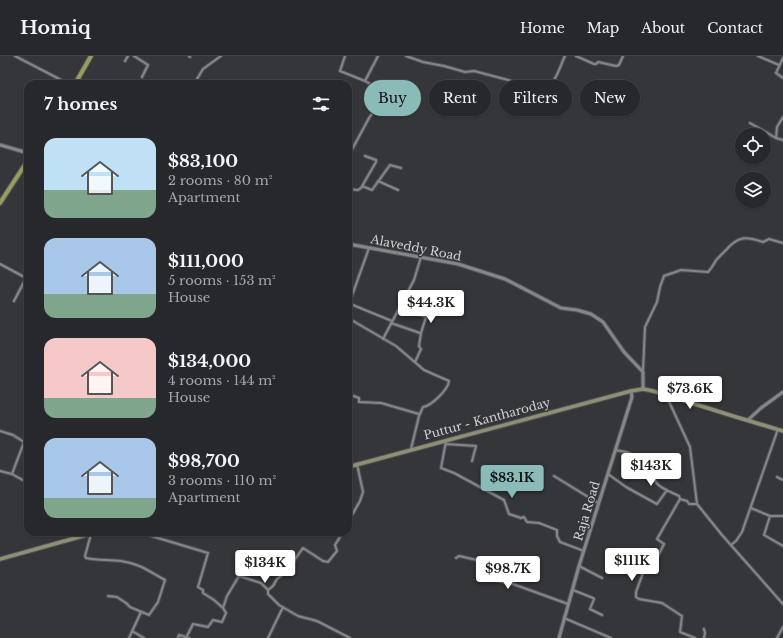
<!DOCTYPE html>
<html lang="en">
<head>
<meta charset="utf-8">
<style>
	body { margin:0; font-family:"Libre Baskerville",serif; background:#2f3033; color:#f1f3f6; height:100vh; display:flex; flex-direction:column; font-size:15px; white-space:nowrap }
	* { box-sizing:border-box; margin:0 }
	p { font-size:13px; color:#a4a6a9 }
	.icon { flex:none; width:22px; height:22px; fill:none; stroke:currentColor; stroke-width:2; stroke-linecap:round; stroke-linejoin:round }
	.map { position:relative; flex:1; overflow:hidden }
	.sheet { position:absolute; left:24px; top:24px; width:328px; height:456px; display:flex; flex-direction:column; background:#27282b; border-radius:12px; box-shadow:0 1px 3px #0004,0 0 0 1px #434447 }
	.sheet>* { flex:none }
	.top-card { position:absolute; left:364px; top:24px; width:359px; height:36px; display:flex; gap:8px }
	.fabs { position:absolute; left:735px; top:72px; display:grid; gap:8px }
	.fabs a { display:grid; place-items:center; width:36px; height:36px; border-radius:50%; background:#27282b; box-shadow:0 1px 3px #0004,0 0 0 1px #434447; font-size:20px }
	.price { position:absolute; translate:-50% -34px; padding:0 9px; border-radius:4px; background:#fff; color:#222; font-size:13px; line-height:26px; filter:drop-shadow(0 1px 2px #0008) }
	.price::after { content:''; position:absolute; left:50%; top:24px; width:12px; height:9px; margin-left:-6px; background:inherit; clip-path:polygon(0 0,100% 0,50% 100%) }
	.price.selected { background:#8bbbb9; color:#111 }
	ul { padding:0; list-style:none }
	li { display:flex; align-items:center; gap:12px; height:100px; padding:0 20px }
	li span { display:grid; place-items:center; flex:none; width:112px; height:80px; border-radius:12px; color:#555 }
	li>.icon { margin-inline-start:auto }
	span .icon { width:48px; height:48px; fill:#fffc; stroke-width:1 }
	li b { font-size:17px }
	h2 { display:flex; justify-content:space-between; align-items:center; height:48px; padding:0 20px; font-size:17px }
	.pill { padding:0 14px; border-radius:18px; background:#27282b; box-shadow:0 1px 3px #0004,0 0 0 1px #434447; font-size:14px; line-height:36px }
	.pill.selected { background:#8bbbb9; color:#111 }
	header { display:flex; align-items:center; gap:24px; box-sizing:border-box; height:56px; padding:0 20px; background:#27282b; border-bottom:1px solid #434447 }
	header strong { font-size:19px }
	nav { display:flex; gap:22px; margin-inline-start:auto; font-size:14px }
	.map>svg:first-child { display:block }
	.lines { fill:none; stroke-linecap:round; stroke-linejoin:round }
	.minor-casing { stroke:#525356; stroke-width:4 }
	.tertiary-casing { stroke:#525356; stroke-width:5 }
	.secondary-casing { stroke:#525356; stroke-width:5.5 }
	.primary-casing { stroke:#525356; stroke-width:6 }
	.minor { stroke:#848689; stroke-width:2 }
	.tertiary { stroke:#848689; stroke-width:3 }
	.secondary { stroke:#8e9073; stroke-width:3.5 }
	.primary { stroke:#989b5e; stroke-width:4 }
	.labels { text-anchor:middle; stroke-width:3; stroke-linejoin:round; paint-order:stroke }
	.street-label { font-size:12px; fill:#d0d1d3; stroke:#343639 }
</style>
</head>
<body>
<header>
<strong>Homiq</strong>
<nav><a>Home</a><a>Map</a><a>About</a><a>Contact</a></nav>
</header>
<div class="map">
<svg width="783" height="582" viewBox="0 0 783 582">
	<rect width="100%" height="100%" fill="#343639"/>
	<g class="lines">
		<g class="minor-casing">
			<path id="minor" d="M15 0 69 28
				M134 0 148 9 142 21
				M189 0 190 1
				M345 0 340 15 365 25
				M406 0 423 6 444 10 465 16 474 15 527 29H542L549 31C557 23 560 10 565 0
				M576 0 594 8H596L598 6 616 10 619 9 623 0
				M758 0 779 9
				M783 2 776 17 783 22
				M125 5 128 0
				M194 28 203 13 221 0
				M750 67 776 82 783 84
				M776 82 777 71 783 61
				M348 101 369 62 386 37 365 25 378 0
				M378 125 398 134
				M362 130 372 134 390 109 401 112
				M348 133 358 134 361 132 376 106V104L365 100
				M0 208 28 223
				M14 245 26 222
				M348 247 392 265
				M349 248 369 192
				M400 251 426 261 421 277 419 290 421 293 415 306
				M348 262 396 290 424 314 449 325C448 334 431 350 423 351L419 360 411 393
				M391 267 420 277
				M383 283 414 224 421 201
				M643 315 645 271 657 246 660 231 664 220 681 214 708 216C712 212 714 207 717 203 720 200 723 197 726 194 738 180 746 180 763 186L769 183 783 187
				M348 338 359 342V346L381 347 419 358
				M666 339 690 391 697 448 722 479 783 548
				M0 375 13 379 24 386 12 418
				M446 385 441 412 454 417 504 444 509 458 521 462 524 461 527 466 539 467 557 474V480L560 486 584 495
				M446 388 476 390 472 405
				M615 394 626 396 656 408 657 410C647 429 665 433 679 440L680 443 687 445 689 448H697
				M0 415 12 418 28 427 26 433 28 437
				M608 418 626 431 655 447 657 448 667 434
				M554 420 598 447
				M777 421 783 424
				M680 443 657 483 664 488 653 510 650 512 646 511 644 514 636 536V541L639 543 662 547 682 560 680 576 695 582
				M751 452 770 460H783
				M770 460 764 479 783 490
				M348 466 360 445 363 436 357 408
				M138 476 208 497 198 531 203 534V537L214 544 223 552
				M343 476 335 489 337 495 328 506 323 505 303 492 286 516 277 523 273 530 268 534V538L279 549 298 560 317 565 350 582
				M91 478 85 500 86 502C98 505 110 503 121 505 141 508 148 515 165 524L158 546 149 559 130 551 126 547 117 541 108 540
				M731 489 736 485 742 476 778 373
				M456 502 459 500 490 507 492 510V521L494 524 513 528 568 548
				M579 510 602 522
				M573 534 593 542 594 543 590 553 602 559
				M564 562 611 582
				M704 573 705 577 704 582
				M132 575 144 582
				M187 580 193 568 208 571 213 564 222 566 226 557 223 552 227 540 239 520 261 527 268 534
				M129 582 141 556
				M178 582 179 579 189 582
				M268 582 283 551
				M777 582 783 571"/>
		</g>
		<g class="tertiary-casing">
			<path id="tertiary" d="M0 89 28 97
				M348 188 458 208 505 223 561 252 577 254 591 258 603 266 624 296 643 316V333
				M748 364 761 352 783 336
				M559 582 579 510 632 341 631 335"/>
		</g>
		<g class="secondary-casing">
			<path id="secondary" d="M348 411 631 335 643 333 653 335 733 360 783 375
				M0 503 97 476"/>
		</g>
		<g class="primary-casing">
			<path id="primary" d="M75 28 91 0
				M0 147 28 104"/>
		</g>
		<use href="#minor" class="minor"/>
		<use href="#tertiary" class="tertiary"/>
		<use href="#secondary" class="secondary"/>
		<use href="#primary" class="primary"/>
	</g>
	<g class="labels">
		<g class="street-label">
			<text transform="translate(416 192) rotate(11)" y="4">Alaveddy Road</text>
			<text transform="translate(487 363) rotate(-15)" y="4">Puttur - Kantharoday</text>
			<text transform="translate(587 455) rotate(-73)" y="4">Raja Road</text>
		</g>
	</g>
</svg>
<div class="fabs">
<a><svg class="icon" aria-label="locate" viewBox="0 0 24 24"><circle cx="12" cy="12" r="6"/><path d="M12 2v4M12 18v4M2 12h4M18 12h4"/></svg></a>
<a><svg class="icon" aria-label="layers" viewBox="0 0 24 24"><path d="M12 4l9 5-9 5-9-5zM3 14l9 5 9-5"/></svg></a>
</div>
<b class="price" style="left:431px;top:268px">$44.3K</b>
<b class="price" style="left:690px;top:354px">$73.6K</b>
<b class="price" style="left:651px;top:431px">$143K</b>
<b class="price selected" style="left:512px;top:443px">$83.1K</b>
<b class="price" style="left:632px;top:526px">$111K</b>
<b class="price" style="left:265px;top:528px">$134K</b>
<b class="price" style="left:508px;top:534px">$98.7K</b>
<div class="top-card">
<a class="pill selected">Buy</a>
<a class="pill">Rent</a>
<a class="pill">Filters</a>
<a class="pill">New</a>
</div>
<section class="sheet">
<h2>7 homes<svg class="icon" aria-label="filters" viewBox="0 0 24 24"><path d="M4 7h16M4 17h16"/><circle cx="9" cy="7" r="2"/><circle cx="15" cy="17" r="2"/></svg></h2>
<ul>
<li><span style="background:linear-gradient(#bfe0f5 65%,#7fa58c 0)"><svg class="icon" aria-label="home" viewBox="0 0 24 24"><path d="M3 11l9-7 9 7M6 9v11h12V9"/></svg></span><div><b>$83,100</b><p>2 rooms · 80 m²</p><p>Apartment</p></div></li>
<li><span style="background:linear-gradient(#a9c7e8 70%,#7fa58c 0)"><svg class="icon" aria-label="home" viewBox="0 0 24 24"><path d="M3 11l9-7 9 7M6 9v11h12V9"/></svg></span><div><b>$111,000</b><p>5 rooms · 153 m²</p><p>House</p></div></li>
<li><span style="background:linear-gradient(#f6c9c9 75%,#7fa58c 0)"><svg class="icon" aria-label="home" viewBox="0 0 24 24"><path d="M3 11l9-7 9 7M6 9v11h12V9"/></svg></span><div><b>$134,000</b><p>4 rooms · 144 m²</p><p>House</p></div></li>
<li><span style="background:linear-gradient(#a9c7e8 75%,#7fa58c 0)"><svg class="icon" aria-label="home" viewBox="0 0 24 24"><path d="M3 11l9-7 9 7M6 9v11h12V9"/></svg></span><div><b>$98,700</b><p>3 rooms · 110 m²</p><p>Apartment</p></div></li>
</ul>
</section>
</div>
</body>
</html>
